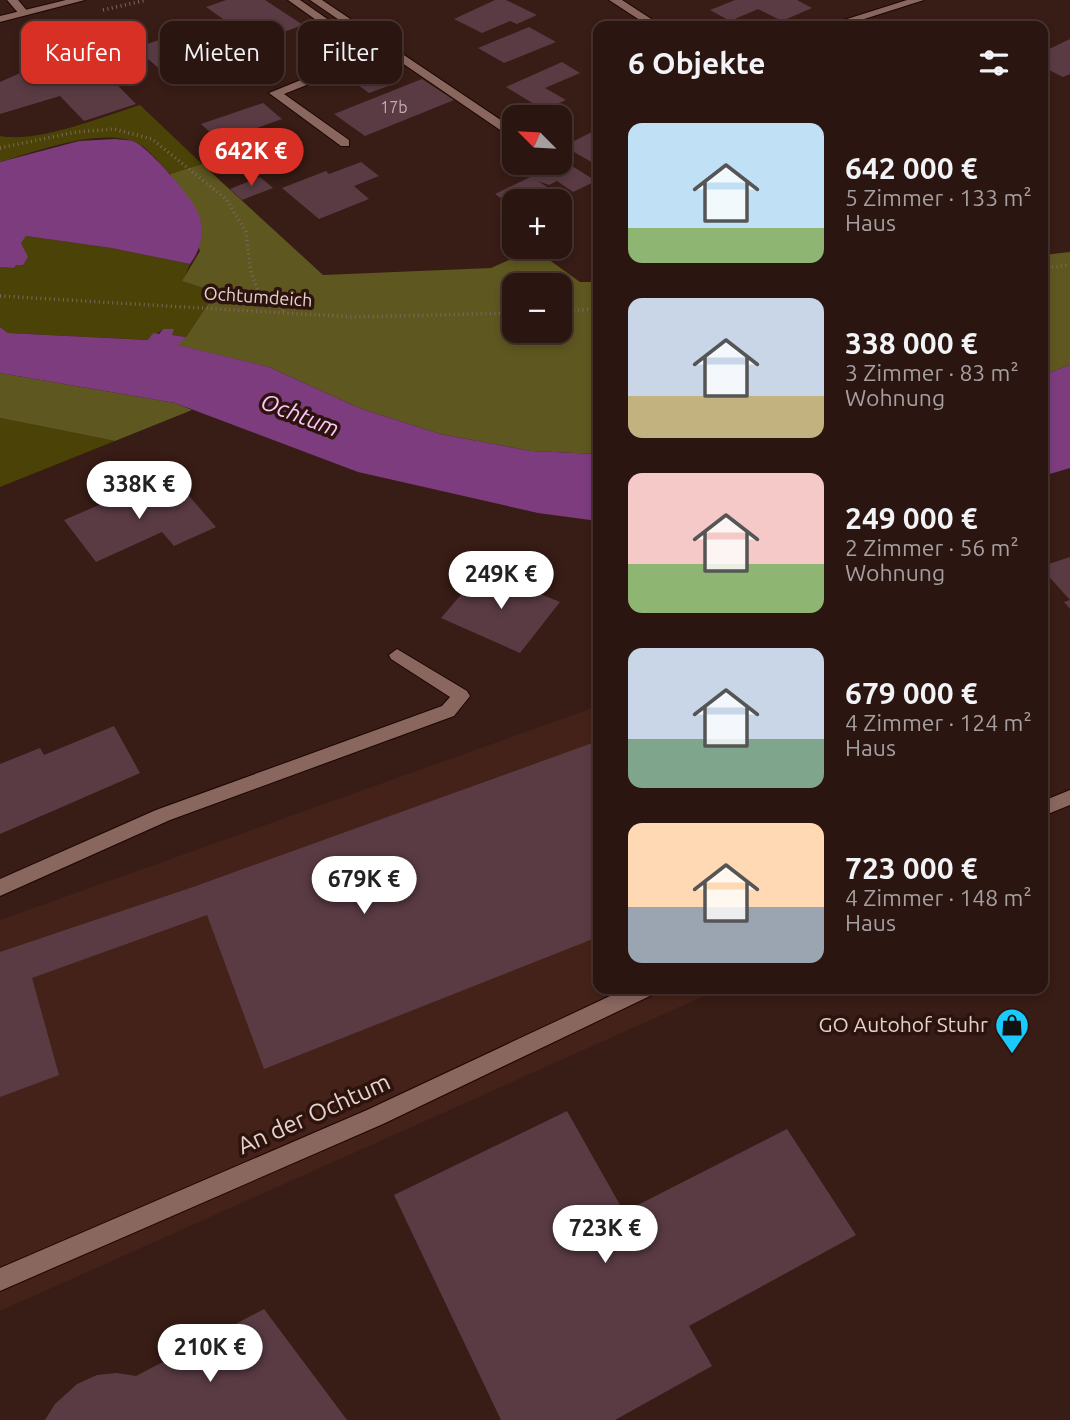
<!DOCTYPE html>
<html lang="de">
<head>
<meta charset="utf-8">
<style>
	body { margin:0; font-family:Ubuntu,sans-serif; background:#36221e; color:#f1f3f6; height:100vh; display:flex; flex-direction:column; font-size:26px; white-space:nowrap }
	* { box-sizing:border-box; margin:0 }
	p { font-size:23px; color:#a59f9f }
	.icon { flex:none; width:38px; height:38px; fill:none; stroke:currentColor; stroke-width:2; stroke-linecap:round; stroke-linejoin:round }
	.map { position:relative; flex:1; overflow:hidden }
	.sheet { position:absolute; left:593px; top:21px; width:455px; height:973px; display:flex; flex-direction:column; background:#2a1510; border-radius:14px; box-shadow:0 4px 10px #0003,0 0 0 2px #463430 }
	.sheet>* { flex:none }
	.guide { position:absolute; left:21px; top:21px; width:467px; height:63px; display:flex; gap:14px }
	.needle { width:46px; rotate:294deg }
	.buttons { position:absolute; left:502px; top:105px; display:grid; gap:14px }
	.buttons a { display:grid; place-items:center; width:70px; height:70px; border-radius:14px; background:#2a1510; box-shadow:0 4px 10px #0003,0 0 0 2px #463430; font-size:35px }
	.price { position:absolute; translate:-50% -60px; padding:0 16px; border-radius:24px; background:#fff; color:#222; font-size:23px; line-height:46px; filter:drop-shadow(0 2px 4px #0008) }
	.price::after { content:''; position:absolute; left:50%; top:42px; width:21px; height:16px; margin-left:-10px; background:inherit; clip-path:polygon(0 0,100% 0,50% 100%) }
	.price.selected { background:#d93025; color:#fff }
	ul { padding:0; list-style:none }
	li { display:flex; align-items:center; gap:21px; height:175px; padding:0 35px }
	li span { display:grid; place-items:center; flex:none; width:196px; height:140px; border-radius:14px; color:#555 }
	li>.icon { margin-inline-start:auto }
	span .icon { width:84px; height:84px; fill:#fffc; stroke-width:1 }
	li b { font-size:30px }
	h2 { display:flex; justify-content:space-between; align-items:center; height:84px; padding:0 35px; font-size:30px }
	.pill { padding:0 24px; border-radius:14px; background:#2a1510; box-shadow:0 4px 10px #0003,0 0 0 2px #463430; font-size:24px; line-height:63px }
	.pill.selected { background:#d93025; color:#fff }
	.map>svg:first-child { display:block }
	.built { fill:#442219 }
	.green { fill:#4a4206 }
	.forest { fill:#5f5720; fill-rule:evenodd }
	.water { fill:#7c3c7e }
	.building { fill:#5a3b44 }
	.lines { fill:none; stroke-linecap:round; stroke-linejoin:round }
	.service-casing { stroke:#1e0602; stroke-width:2 }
	.minor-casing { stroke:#1e0602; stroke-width:2 }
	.tertiary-casing { stroke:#1e0602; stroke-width:2 }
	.path { stroke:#7e6660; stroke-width:3.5; stroke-dasharray:1 3.5; stroke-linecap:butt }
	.service { fill:#89675f; fill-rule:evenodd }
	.minor { fill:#89675f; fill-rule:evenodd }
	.tertiary { fill:#89675f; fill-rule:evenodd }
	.labels { text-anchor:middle; stroke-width:7; stroke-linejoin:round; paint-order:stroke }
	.far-number-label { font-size:16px; fill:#c2acab }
	.far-street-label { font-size:18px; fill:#e5d2cd; stroke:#2d130d }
	.poi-label { font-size:21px; fill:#e5d2cd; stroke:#2d130d; text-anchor:end }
	.water-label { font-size:23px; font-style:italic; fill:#fdc7fd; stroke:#2d130d }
	.near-street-label { font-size:24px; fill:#e5d2cd; stroke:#2d130d }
</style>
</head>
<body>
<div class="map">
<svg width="1070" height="1420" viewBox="0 0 1070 1420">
	<rect width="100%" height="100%" fill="#381c16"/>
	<path class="built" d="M598 706V989H720L0 1311V920Z"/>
	<path class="green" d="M140 105 202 164 170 174C160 164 147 146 133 141 95 129 37 151 0 162V136C40 143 101 117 140 105Z
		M26 236 111 248 190 264 183 281 216 292 186 337 171 335 173 329H163L149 340 8 333 0 327V262L1 267 14 268 20 243Z
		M0 418 115 441 0 487Z"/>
	<path class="forest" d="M202 164 323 275 491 268 534 249 580 282H598V454L531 451 440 434 359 408 269 367 177 345 186 337 216 292 182 281 200 251 170 174ZM514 285H560V331H514Z
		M1070 252V365L1043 375V255Z
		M0 373 175 403 192 410 115 441 0 418Z"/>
	<path class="water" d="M115 139C122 140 131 139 137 143 151 151 198 203 200 218 204 236 200 251 190 264L111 248 26 236 21 243 28 257 23 265H16L14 268 0 267V162L79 141Z
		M0 327 8 333 148 340 153 333 159 334 163 329H174L172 335 186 337 178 345 269 367 359 408 440 434 531 451 598 454V521L538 513 358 472 175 403 0 373Z
		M1070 365V468L1043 476V375Z"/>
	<path class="building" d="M226 0H265L303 25 256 42 206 7Z
		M495 0H506L537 15 517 24 510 21 482 33 454 19Z
		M735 0H797L812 8 782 21 758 9 730 21 710 10Z
		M529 27 556 42 504 63 478 48Z
		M186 31 227 65 175 82 135 48Z
		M69 36 136 104 84 121 60 96 0 114V82L34 67 19 51Z
		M1070 39V74L1063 77 1043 67V52Z
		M562 62 580 73 545 88 566 100 544 110 506 87Z
		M377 66 399 82 369 93 347 77Z
		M422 79 454 100 365 136 334 114Z
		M263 103 282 119 220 141 201 124Z
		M598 129V166L564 146Z
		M564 161 596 181 573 192 557 181 549 185 538 181 573 204 560 210V201H514V207L495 194Z
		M361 162 379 176 354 186 369 199 319 219 282 188 326 171 329 174Z
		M260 177 273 188 242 200 230 189Z
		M177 482 216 527 174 546 162 532 96 562 64 520 134 490 141 498Z
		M1070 557V609L1064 602 1070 600 1043 570V566Z
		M482 570 560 602 520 653 441 618Z
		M114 726 140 773 0 834V764L40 748 44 755Z
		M598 741V937L264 1069 207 915 32 978 59 1075 0 1097V952L196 886Z
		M567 1111 624 1212 787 1129 856 1235 689 1326 712 1366 615 1420H501L394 1195Z
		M264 1309 347 1420H45L55 1404 77 1384 97 1375 117 1373 136 1376Z"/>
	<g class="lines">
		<g class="service-casing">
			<path id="service" d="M288 0H300L369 48 367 61 284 94 349 140V146H341L269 93 357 57V49Z
				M310 0H322L514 129V144L510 143 506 134Z
				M512 160H514V163L522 164 520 167H512Z
				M397 649 467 691 470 696 454 716 170 820 0 896V879L156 810 442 706 450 697 391 659 389 655Z
				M1070 790V805L1043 816V801Z
				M625 989H655L652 995 383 1124 0 1291V1268L367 1110Z"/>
		</g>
		<g class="minor-casing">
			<path id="minor" d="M7 0H18L29 13 20 15Z
				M609 0H622L662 26H649Z
				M907 0H924L842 26H825Z"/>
		</g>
		<g class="tertiary-casing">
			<path id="tertiary" d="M66 0H85L0 22V16Z"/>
		</g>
		<path class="path" d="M103 10 147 0
			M0 148 76 132 114 129 152 139 226 199 246 232 251 273 261 297 287 302 282 313
			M1043 268 1070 265
			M0 296 353 317 514 313
			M560 311 598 309"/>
		<use href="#service" class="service"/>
		<use href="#minor" class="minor"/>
		<use href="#tertiary" class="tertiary"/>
	</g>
	<defs>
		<g id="shop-pin" transform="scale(1.75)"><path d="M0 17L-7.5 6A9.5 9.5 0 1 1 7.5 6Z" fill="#1acafc" stroke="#2d130d"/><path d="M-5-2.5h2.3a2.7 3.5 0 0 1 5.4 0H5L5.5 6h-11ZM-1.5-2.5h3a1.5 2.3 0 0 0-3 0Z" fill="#111"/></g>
	</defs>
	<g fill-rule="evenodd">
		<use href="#shop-pin" x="1012" y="1025"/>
	</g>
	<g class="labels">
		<g class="far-number-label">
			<text x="394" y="113">17b</text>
		</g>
		<g class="far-street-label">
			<text transform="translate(258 297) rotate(4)" y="6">Ochtumdeich</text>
		</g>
		<g class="poi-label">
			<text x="988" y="1032">GO Autohof Stuhr</text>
		</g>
		<g class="water-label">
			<text transform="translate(300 415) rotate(21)" y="8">Ochtum</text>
		</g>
		<g class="near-street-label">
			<text transform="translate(314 1114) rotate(-24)" y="8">An der Ochtum</text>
		</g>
	</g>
</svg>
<div class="buttons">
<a><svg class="needle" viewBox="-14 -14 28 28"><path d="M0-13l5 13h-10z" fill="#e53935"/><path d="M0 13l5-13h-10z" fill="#a59f9f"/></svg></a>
<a>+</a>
<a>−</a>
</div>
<b class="price selected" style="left:251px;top:188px">642K €</b>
<b class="price" style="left:139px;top:521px">338K €</b>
<b class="price" style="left:501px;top:611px">249K €</b>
<b class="price" style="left:364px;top:916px">679K €</b>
<b class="price" style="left:605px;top:1265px">723K €</b>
<b class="price" style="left:210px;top:1384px">210K €</b>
<div class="guide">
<a class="pill selected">Kaufen</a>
<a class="pill">Mieten</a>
<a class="pill">Filter</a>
</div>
<section class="sheet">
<h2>6 Objekte<svg class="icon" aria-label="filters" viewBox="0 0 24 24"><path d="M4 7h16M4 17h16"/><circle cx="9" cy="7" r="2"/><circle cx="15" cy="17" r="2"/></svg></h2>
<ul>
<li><span style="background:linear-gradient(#bfe0f5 75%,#8fb573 0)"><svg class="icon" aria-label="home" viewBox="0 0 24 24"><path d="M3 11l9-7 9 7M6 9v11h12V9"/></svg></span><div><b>642 000 €</b><p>5 Zimmer · 133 m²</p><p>Haus</p></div></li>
<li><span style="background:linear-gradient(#c9d6e8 70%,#c2b280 0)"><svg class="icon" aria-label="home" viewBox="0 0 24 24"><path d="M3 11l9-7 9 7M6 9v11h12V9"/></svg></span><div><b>338 000 €</b><p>3 Zimmer · 83 m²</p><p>Wohnung</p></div></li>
<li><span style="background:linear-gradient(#f6c9c9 65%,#8fb573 0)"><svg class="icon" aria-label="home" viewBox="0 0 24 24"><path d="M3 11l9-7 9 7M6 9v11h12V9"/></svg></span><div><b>249 000 €</b><p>2 Zimmer · 56 m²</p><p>Wohnung</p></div></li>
<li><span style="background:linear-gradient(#c9d6e8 65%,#7fa58c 0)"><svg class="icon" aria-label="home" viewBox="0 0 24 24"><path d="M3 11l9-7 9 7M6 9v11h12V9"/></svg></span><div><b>679 000 €</b><p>4 Zimmer · 124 m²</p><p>Haus</p></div></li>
<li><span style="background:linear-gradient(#ffd9b3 60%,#9aa5b1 0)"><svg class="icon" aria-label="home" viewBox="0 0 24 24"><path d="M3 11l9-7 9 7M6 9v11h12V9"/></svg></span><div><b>723 000 €</b><p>4 Zimmer · 148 m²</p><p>Haus</p></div></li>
</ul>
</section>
</div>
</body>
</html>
